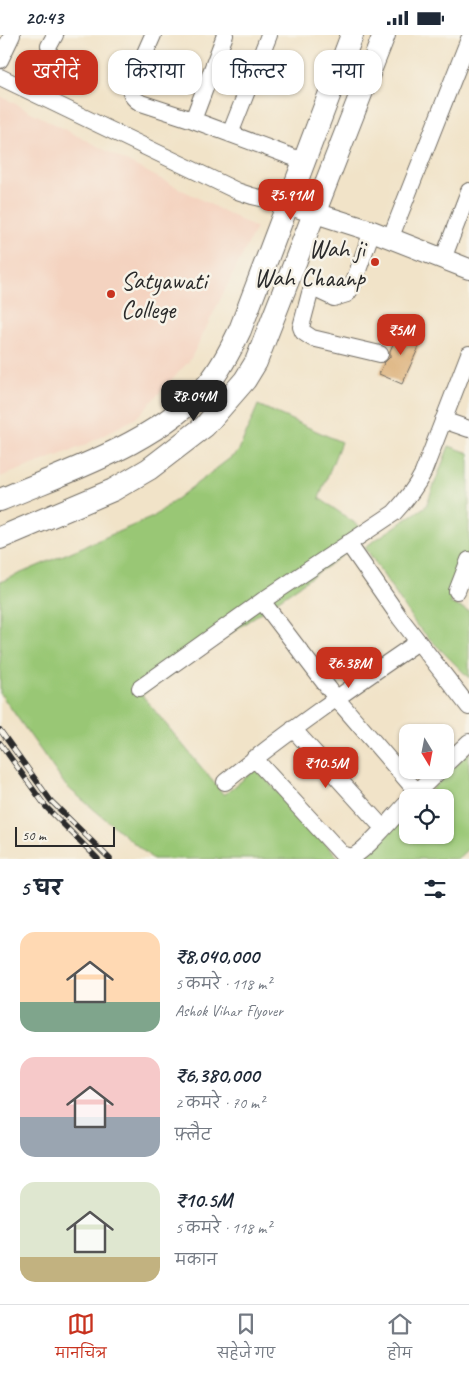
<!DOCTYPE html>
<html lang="hi">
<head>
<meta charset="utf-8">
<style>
	body { margin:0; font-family:Caveat,"Playpen Sans Deva",sans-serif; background:#f6f6f7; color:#1f2937; height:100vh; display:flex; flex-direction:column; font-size:19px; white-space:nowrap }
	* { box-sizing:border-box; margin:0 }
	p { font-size:16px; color:#747a83 }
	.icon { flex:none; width:28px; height:28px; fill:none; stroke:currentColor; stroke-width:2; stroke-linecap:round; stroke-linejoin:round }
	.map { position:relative; height:824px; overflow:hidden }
	.details { display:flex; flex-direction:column; background:#fff; flex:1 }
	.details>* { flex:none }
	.hud { position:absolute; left:15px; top:15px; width:440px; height:45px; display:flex; gap:10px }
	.needle { width:32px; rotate:170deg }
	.controls { position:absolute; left:399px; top:689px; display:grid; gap:10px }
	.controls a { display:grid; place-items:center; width:55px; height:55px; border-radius:10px; background:#fff; box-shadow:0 1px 4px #0004; font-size:25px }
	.scale { position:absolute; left:15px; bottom:12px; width:100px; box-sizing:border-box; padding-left:5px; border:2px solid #2b2b2b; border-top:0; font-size:14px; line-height:18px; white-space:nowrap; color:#2b2b2b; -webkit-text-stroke:4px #f7f3e8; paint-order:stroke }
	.price { position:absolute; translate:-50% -42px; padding:0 11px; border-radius:10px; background:#c8321e; color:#fff; font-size:16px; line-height:32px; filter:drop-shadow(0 1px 2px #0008) }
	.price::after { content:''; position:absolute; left:50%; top:30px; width:15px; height:11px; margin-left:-8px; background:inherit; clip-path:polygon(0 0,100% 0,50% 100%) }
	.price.current { background:#222; color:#fff }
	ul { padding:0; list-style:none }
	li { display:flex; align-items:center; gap:15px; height:125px; padding:0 20px }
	li span { display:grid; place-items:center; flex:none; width:140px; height:100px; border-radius:15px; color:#555 }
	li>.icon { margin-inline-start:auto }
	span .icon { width:60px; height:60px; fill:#fffc; stroke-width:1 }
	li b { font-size:21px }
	h2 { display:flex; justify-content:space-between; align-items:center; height:60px; padding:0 20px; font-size:21px }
	.tag { padding:0 18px; border-radius:15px; background:#fff; box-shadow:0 1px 4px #0004; font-size:18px; line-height:45px }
	.tag.current { background:#c8321e; color:#fff }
	.status { display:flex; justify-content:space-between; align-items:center; height:35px; padding:0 25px; background:#fff; direction:ltr }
	.status svg { height:14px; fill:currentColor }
	.tab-bar { display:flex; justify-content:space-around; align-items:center; height:70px; border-top:1px solid #e0e1e3; background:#fff; font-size:14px; color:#747a83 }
	.tab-bar a { display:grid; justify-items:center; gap:2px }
	.tab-bar .current { color:#c8321e }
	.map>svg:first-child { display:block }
	.built { fill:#f4d3c0 }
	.green { fill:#99c775; stroke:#627950 }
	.building { fill:#dbad74 }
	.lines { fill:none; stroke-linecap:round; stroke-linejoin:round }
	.minor-casing { stroke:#706b62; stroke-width:18 }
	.tertiary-casing { stroke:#706b62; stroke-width:22 }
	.secondary-casing { stroke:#706b62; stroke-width:24 }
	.minor { stroke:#fff; stroke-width:16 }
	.tertiary { stroke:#fff; stroke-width:20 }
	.secondary { stroke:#fff; stroke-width:22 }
	.rail-casing { stroke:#2b2b2b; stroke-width:5.5 }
	.rail { stroke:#f7f3e8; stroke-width:4; stroke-dasharray:11; stroke-linecap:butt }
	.poi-dot { fill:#c8321e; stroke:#f7f3e8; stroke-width:2 }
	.labels { text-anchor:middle; stroke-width:5; stroke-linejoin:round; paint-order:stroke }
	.poi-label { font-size:25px; fill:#2b2b2b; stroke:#f7f3e8; text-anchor:end }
</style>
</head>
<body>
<div class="status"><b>20:43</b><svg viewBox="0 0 49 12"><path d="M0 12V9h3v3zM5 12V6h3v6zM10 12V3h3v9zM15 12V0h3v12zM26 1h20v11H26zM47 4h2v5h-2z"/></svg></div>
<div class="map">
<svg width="469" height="824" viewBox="0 0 469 824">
	<rect width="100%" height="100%" fill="#f7f3e8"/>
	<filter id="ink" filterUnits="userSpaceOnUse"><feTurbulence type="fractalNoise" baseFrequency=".02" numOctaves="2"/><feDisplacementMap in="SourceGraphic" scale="10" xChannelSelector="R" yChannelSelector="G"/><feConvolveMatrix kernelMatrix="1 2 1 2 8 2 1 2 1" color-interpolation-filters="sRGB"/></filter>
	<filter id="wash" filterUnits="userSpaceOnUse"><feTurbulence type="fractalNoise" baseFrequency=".0096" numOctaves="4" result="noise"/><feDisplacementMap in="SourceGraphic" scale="20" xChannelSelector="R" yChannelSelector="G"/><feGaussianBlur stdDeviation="1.12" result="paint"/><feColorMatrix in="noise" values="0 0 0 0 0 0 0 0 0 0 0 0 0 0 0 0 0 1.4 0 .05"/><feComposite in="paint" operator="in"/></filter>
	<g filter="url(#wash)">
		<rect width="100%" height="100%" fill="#f1e3c8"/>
		<path class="built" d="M0 61 256 193 190 325 136 383 83 411 0 442Z"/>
		<path class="green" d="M258 370 341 407 319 463 372 500 142 660 224 760 256 734 340 824H153L66 751 0 658V547L153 482 238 417Z
			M449 411 469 418V512L450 568 469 576V643L417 591 365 512 426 471Z
			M469 717V813L457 824H363L407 779 408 800H445V762H424Z"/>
		<g id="blocks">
			<path class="building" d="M400 293 423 303 402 349 379 339 384 328 390 322V316Z"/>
		</g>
	</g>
	<g filter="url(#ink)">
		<use href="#blocks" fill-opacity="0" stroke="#706b62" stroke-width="1"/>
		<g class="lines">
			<g class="minor-casing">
				<path id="minor" d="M153 0 130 52C131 60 133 64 141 68L193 85 303 126
					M49 11 55 0
					M0 25 12 0
					M0 42 237 156 252 161 287 169
					M193 85 225 0
					M230 99 269 0
					M372 196 352 252 347 259 334 263 317 255 310 258 301 292 303 297 312 303 380 319
					M390 204 469 4
					M443 224 469 156
					M443 385 469 394
					M348 508 400 583 469 672
					M457 556 469 525
					M262 566 336 663 417 757
					M140 653 262 566 394 478C406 465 415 454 423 438L469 319
					M293 694 383 793
					M254 723 342 819C346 820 349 822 353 821 365 817 397 778 408 767
					M445 730 469 707
					M225 747C287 697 352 652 418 607
					M412 762 440 735"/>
			</g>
			<g class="tertiary-casing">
				<path id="tertiary" d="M287 169 372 196 469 234"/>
			</g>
			<g class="secondary-casing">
				<path id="secondary" d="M0 465C70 435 158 408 209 348 222 332 231 314 240 295L352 0
					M0 503 113 455 149 434 205 391 245 345 256 327 384 0"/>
			</g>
			<use href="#minor" class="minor"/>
			<use href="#tertiary" class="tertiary"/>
			<use href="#secondary" class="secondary"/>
			<g class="rail-casing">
				<path id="rail" d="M0 695 51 766 110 824
					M0 708 46 772 98 824"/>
			</g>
			<use href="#rail" class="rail"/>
		</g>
	</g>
	<g class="poi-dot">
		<circle cx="375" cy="227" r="5"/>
		<circle cx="111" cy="259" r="5"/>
	</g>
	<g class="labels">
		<g class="poi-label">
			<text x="365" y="222">Wah ji<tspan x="365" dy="29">Wah Chaanp</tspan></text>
			<text x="121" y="254" text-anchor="start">Satyawati<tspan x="121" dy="29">College</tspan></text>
		</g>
	</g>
</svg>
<div class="controls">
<a><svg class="needle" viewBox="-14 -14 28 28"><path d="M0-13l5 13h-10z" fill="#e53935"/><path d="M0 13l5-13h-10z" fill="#747a83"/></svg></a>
<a><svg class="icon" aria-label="locate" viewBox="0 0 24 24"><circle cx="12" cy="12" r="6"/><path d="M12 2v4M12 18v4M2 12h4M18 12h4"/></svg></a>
</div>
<div class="scale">50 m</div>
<b class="price" style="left:291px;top:186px">₹5.91M</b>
<b class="price" style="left:401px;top:321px">₹5M</b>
<b class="price current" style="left:194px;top:387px">₹8.04M</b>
<b class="price" style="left:349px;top:654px">₹6.38M</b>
<b class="price" style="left:326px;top:754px">₹10.5M</b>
<div class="hud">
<a class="tag current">खरीदें</a>
<a class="tag">किराया</a>
<a class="tag">फ़िल्टर</a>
<a class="tag">नया</a>
</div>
</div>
<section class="details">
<h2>5 घर<svg class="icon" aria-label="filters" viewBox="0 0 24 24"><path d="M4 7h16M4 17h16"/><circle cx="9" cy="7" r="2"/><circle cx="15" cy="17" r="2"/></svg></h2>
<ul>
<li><span style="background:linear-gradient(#ffd9b3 70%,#7fa58c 0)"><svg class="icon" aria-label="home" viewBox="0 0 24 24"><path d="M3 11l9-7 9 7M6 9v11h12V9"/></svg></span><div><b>₹8,040,000</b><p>5 कमरे · 118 m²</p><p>Ashok Vihar Flyover</p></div></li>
<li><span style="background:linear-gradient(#f6c9c9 60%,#9aa5b1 0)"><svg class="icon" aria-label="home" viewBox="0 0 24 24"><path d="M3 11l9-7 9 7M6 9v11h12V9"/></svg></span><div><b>₹6,380,000</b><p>2 कमरे · 70 m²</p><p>फ़्लैट</p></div></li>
<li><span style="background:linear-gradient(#dfe7d0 75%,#c2b280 0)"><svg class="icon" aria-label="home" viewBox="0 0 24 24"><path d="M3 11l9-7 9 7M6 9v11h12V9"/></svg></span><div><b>₹10.5M</b><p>5 कमरे · 118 m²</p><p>मकान</p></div></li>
</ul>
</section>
<nav class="tab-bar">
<a class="current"><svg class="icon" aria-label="map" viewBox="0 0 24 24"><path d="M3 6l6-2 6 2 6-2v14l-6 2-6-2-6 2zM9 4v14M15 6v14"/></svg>मानचित्र</a>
<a><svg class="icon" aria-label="saved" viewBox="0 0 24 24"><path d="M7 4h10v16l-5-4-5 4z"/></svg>सहेजे गए</a>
<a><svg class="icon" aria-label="home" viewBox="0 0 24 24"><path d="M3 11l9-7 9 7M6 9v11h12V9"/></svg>होम</a>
</nav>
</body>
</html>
